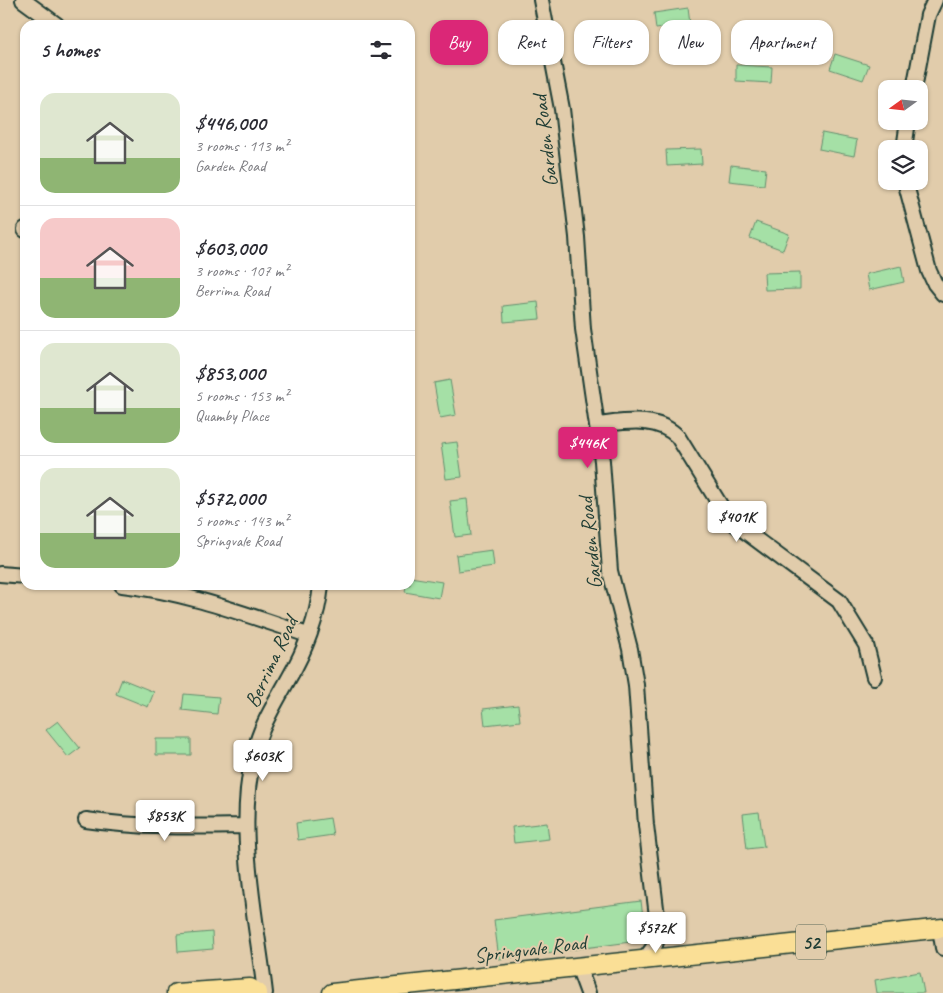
<!DOCTYPE html>
<html lang="en">
<head>
<meta charset="utf-8">
<style>
	body { margin:0; font-family:Caveat,sans-serif; background:#f7f7f7; color:#2b2b33; height:100vh; display:flex; flex-direction:column; font-size:19px; white-space:nowrap }
	* { box-sizing:border-box; margin:0 }
	p { font-size:16px; color:#7c7c81 }
	.icon { flex:none; width:28px; height:28px; fill:none; stroke:currentColor; stroke-width:2; stroke-linecap:round; stroke-linejoin:round }
	.map { position:relative; flex:1; overflow:hidden }
	.details { position:absolute; left:20px; top:20px; width:395px; height:570px; display:flex; flex-direction:column; background:#fff; border-radius:15px; box-shadow:0 1px 4px #0004 }
	.details>* { flex:none }
	.guide { position:absolute; left:430px; top:20px; width:438px; height:45px; display:flex; gap:10px }
	.needle { width:32px; rotate:255deg }
	.tools { position:absolute; left:878px; top:80px; display:grid; gap:10px }
	.tools a { display:grid; place-items:center; width:50px; height:50px; border-radius:10px; background:#fff; box-shadow:0 1px 4px #0004; font-size:25px }
	.price { position:absolute; translate:-50% -42px; padding:0 11px; border-radius:5px; background:#fff; color:#222; font-size:16px; line-height:32px; filter:drop-shadow(0 1px 2px #0008) }
	.price::after { content:''; position:absolute; left:50%; top:30px; width:15px; height:11px; margin-left:-8px; background:inherit; clip-path:polygon(0 0,100% 0,50% 100%) }
	.price.active { background:#db2777; color:#fff }
	ul { padding:0; list-style:none }
	li { display:flex; align-items:center; gap:15px; height:125px; padding:0 20px }
	li+li { border-top:1px solid #e1e1e2 }
	li span { display:grid; place-items:center; flex:none; width:140px; height:100px; border-radius:15px; color:#555 }
	li>.icon { margin-inline-start:auto }
	span .icon { width:60px; height:60px; fill:#fffc; stroke-width:1 }
	li b { font-size:21px }
	h2 { display:flex; justify-content:space-between; align-items:center; height:60px; padding:0 20px; font-size:21px }
	.tag { padding:0 18px; border-radius:15px; background:#fff; box-shadow:0 1px 4px #0004; font-size:18px; line-height:45px }
	.tag.active { background:#db2777; color:#fff }
	.map>svg:first-child { display:block }
	.green { fill:#a5e0a6; stroke:#628e6d }
	.lines { fill:none; stroke-linecap:round; stroke-linejoin:round }
	.minor-casing { stroke:#1f3d34; stroke-width:18 }
	.major-casing { stroke:#1f3d34; stroke-width:21 }
	.minor { stroke:#e1ccab; stroke-width:14 }
	.major { stroke:#fadf96; stroke-width:18 }
	.labels { text-anchor:middle; stroke-width:4; stroke-linejoin:round; paint-order:stroke }
	.shield { fill:#e1ccab; stroke:#596858; stroke-width:1 }
	.shield-label { font-size:20px; font-weight:bold; fill:#1f3d34 }
	.street-label { font-size:21px; fill:#1f3d34; stroke:#e1ccab }
</style>
</head>
<body>
<div class="map">
<svg width="943" height="993" viewBox="0 0 943 993">
	<rect width="100%" height="100%" fill="#e1ccab"/>
	<filter id="ink" filterUnits="userSpaceOnUse"><feTurbulence type="fractalNoise" baseFrequency=".02" numOctaves="2"/><feDisplacementMap in="SourceGraphic" scale="10" xChannelSelector="R" yChannelSelector="G"/><feConvolveMatrix kernelMatrix="1 2 1 2 8 2 1 2 1" color-interpolation-filters="sRGB"/></filter>
	<g filter="url(#ink)">
		<path class="green" d="M688 8 690 24 656 29 654 13Z
			M835 54 869 65 863 80 830 69Z
			M736 65 772 67 771 83 736 81Z
			M822 133 857 140 854 156 819 149Z
			M701 149 702 164 667 166 666 150Z
			M731 165 766 169 764 185 729 181Z
			M756 222 789 234 783 250 750 238Z
			M901 266 904 282 869 290 866 274Z
			M800 272V289L765 290 764 273Z
			M538 302 540 319 504 322 503 306Z
			M450 380 456 415 440 418 434 383Z
			M457 442 462 477 446 479 441 444Z
			M467 499 471 535 455 537 450 501Z
			M492 550 494 566 458 571 456 555Z
			M410 577 442 582 439 598 405 592 406 585H410Z
			M122 679 154 692 148 707 116 694Z
			M184 694 219 697 217 714 182 710Z
			M518 705 520 721 485 725 483 709Z
			M58 721 80 748 68 757 46 730Z
			M156 739H191V755H156Z
			M759 812 764 847 747 849 743 814Z
			M330 818 333 835 298 840 296 823Z
			M547 823 549 839 514 843 512 827Z
			M641 901 646 940 499 959 494 920Z
			M212 932 213 949 178 952 177 935Z
			M920 972 924 993H877L875 980Z"/>
		<g class="lines">
			<g class="minor-casing">
				<path id="minor" d="M23 0 57 25
					M541 0 562 109 577 237 583 329 602 461 610 571 630 649 636 685 646 825 659 933 655 945 645 959
					M914 89 928 15 935 0
					M904 149 908 121
					M905 181 929 271 935 284 943 294
					M25 229V230
					M597 425C625 422 657 415 678 437L725 513 734 523 839 601 866 645 874 677
					M0 574 25 576
					M122 585C187 592 247 615 308 635
					M86 820C140 828 192 827 246 826
					M940 928 943 948
					M578 966 588 993
					M265 993C256 914 233 821 257 743 264 720 277 700 289 678 305 651 318 617 321 585"/>
			</g>
			<g class="major-casing">
				<path id="major" d="M176 993 250 988 258 993
					M332 993 943 928"/>
			</g>
			<use href="#minor" class="minor"/>
			<use href="#major" class="major"/>
		</g>
	</g>
	<g class="labels">
		<rect class="shield" x="796" y="924.5" width="30" height="35" rx="4"/>
		<g class="shield-label">
			<text x="811" y="949">52</text>
		</g>
		<g class="street-label">
			<text transform="translate(545 141) rotate(-97)" y="7">Garden Road</text>
			<text transform="translate(590 543) rotate(-96)" y="7">Garden Road</text>
			<text transform="translate(271 662) rotate(-65)" y="7">Berrima Road</text>
			<text transform="translate(530 949) rotate(-7)" y="7">Springvale Road</text>
		</g>
	</g>
</svg>
<div class="tools">
<a><svg class="needle" viewBox="-14 -14 28 28"><path d="M0-13l5 13h-10z" fill="#e53935"/><path d="M0 13l5-13h-10z" fill="#7c7c81"/></svg></a>
<a><svg class="icon" aria-label="layers" viewBox="0 0 24 24"><path d="M12 4l9 5-9 5-9-5zM3 14l9 5 9-5"/></svg></a>
</div>
<b class="price active" style="left:588px;top:469px">$446K</b>
<b class="price" style="left:737px;top:543px">$401K</b>
<b class="price" style="left:263px;top:782px">$603K</b>
<b class="price" style="left:165px;top:842px">$853K</b>
<b class="price" style="left:656px;top:954px">$572K</b>
<div class="guide">
<a class="tag active">Buy</a>
<a class="tag">Rent</a>
<a class="tag">Filters</a>
<a class="tag">New</a>
<a class="tag">Apartment</a>
</div>
<section class="details">
<h2>5 homes<svg class="icon" aria-label="filters" viewBox="0 0 24 24"><path d="M4 7h16M4 17h16"/><circle cx="9" cy="7" r="2"/><circle cx="15" cy="17" r="2"/></svg></h2>
<ul>
<li><span style="background:linear-gradient(#dfe7d0 65%,#8fb573 0)"><svg class="icon" aria-label="home" viewBox="0 0 24 24"><path d="M3 11l9-7 9 7M6 9v11h12V9"/></svg></span><div><b>$446,000</b><p>3 rooms · 113 m²</p><p>Garden Road</p></div></li>
<li><span style="background:linear-gradient(#f6c9c9 60%,#8fb573 0)"><svg class="icon" aria-label="home" viewBox="0 0 24 24"><path d="M3 11l9-7 9 7M6 9v11h12V9"/></svg></span><div><b>$603,000</b><p>3 rooms · 107 m²</p><p>Berrima Road</p></div></li>
<li><span style="background:linear-gradient(#dfe7d0 65%,#8fb573 0)"><svg class="icon" aria-label="home" viewBox="0 0 24 24"><path d="M3 11l9-7 9 7M6 9v11h12V9"/></svg></span><div><b>$853,000</b><p>5 rooms · 153 m²</p><p>Quamby Place</p></div></li>
<li><span style="background:linear-gradient(#dfe7d0 65%,#8fb573 0)"><svg class="icon" aria-label="home" viewBox="0 0 24 24"><path d="M3 11l9-7 9 7M6 9v11h12V9"/></svg></span><div><b>$572,000</b><p>5 rooms · 143 m²</p><p>Springvale Road</p></div></li>
</ul>
</section>
</div>
</body>
</html>
